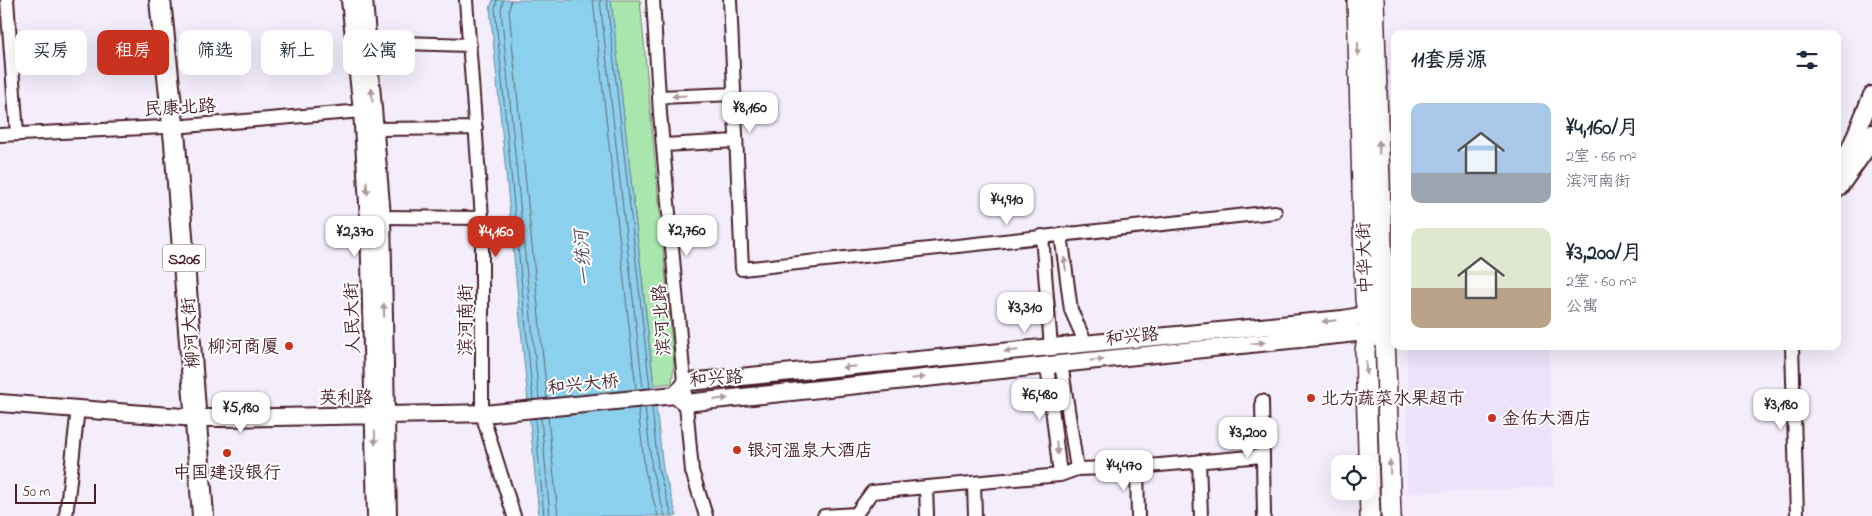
<!DOCTYPE html>
<html lang="zh">
<head>
<meta charset="utf-8">
<style>
	body { margin:0; font-family:"Indie Flower","LXGW WenKai TC",sans-serif; background:#f2f2f3; color:#1f2937; height:100vh; display:flex; flex-direction:column; font-size:19px; white-space:nowrap }
	* { box-sizing:border-box; margin:0 }
	p { font-size:16px; color:#747a83 }
	.icon { flex:none; width:28px; height:28px; fill:none; stroke:currentColor; stroke-width:2; stroke-linecap:round; stroke-linejoin:round }
	.map { position:relative; flex:1; overflow:hidden }
	.details { position:absolute; left:1391px; top:30px; width:450px; height:320px; display:flex; flex-direction:column; background:#fff; border-radius:10px; box-shadow:0 5px 20px #0002 }
	.details>* { flex:none }
	.guide { position:absolute; left:15px; top:30px; width:475px; height:45px; display:flex; gap:10px }
	.buttons { position:absolute; left:1331px; top:455px; display:grid; gap:10px }
	.buttons a { display:grid; place-items:center; width:45px; height:45px; border-radius:10px; background:#fff; box-shadow:0 5px 20px #0002; font-size:25px }
	.scale { position:absolute; left:15px; bottom:12px; width:81px; box-sizing:border-box; padding-left:5px; border:2px solid #4a1f2b; border-top:0; font-size:14px; line-height:18px; white-space:nowrap; color:#4a1f2b; -webkit-text-stroke:4px #fff; paint-order:stroke }
	.price { position:absolute; translate:-50% -42px; padding:0 11px; border-radius:10px; background:#fff; color:#222; font-size:16px; line-height:32px; filter:drop-shadow(0 1px 2px #0008) }
	.price::after { content:''; position:absolute; left:50%; top:30px; width:15px; height:11px; margin-left:-8px; background:inherit; clip-path:polygon(0 0,100% 0,50% 100%) }
	.price.current { background:#c8321e; color:#fff }
	ul { padding:0; list-style:none }
	li { display:flex; align-items:center; gap:15px; height:125px; padding:0 20px }
	li span { display:grid; place-items:center; flex:none; width:140px; height:100px; border-radius:10px; color:#555 }
	li>.icon { margin-inline-start:auto }
	span .icon { width:60px; height:60px; fill:#fffc; stroke-width:1 }
	li b { font-size:21px }
	h2 { display:flex; justify-content:space-between; align-items:center; height:60px; padding:0 20px; font-size:21px }
	.pill { padding:0 18px; border-radius:10px; background:#fff; box-shadow:0 5px 20px #0002; font-size:18px; line-height:45px }
	.pill.current { background:#c8321e; color:#fff }
	.map>svg:first-child { display:block }
	.built { fill:#ece2fa }
	.green { fill:#a8e6ad; stroke:#79826c }
	.water { fill:#8bd0ec; stroke:#71899f }
	.lines { fill:none; stroke-linecap:round; stroke-linejoin:round }
	.shore { stroke:#646678; stroke-width:1 }
	.minor-casing { stroke:#4a1f2b; stroke-width:16 }
	.tertiary-casing { stroke:#4a1f2b; stroke-width:20 }
	.secondary-casing { stroke:#4a1f2b; stroke-width:22 }
	.primary-casing { stroke:#4a1f2b; stroke-width:24 }
	.minor { stroke:#fff; stroke-width:12 }
	.tertiary { stroke:#fff; stroke-width:16 }
	.secondary { stroke:#fff; stroke-width:19 }
	.primary { stroke:#fff; stroke-width:20 }
	.oneway { fill:#ae9aa0 }
	.poi-dot { fill:#c8321e; stroke:#fff; stroke-width:2 }
	.labels { text-anchor:middle; stroke-width:4; stroke-linejoin:round; paint-order:stroke }
	.shield { fill:#fff; stroke:#80626b; stroke-width:1 }
	.shield-label { font-size:16px; font-weight:bold; fill:#4a1f2b }
	.street-label { font-size:18px; fill:#4a1f2b; stroke:#fff }
	.poi-label { font-size:18px; fill:#4a1f2b; stroke:#fff; text-anchor:start }
	.water-label { font-size:19px; font-style:italic; fill:#5e5465; stroke:#fff }
</style>
</head>
<body>
<div class="map">
<svg width="1872" height="516" viewBox="0 0 1872 516">
	<rect width="100%" height="100%" fill="#f4eefc"/>
	<filter id="ink" filterUnits="userSpaceOnUse"><feTurbulence type="fractalNoise" baseFrequency=".02" numOctaves="2"/><feDisplacementMap in="SourceGraphic" scale="10" xChannelSelector="R" yChannelSelector="G"/><feConvolveMatrix kernelMatrix="1 2 1 2 8 2 1 2 1" color-interpolation-filters="sRGB"/></filter>
	<g filter="url(#ink)">
		<path class="built" d="M1407 346H1549L1553 487 1407 493Z"/>
		<path class="green" d="M611 0H640L674 365 672 383 654 385Z"/>
		<path class="water" d="M493 0H611L663 469 677 516H539L490 8Z"/>
		<g class="lines">
			<path class="shore" d="M497 0 495 9 533 400
				M503 0 501 10 539 399
				M511 0 509 11 547 398
				M593 0 636 389
				M600 0 643 389
				M607 0 650 388
				M645 407 652 470 665 516
				M652 407 658 469 672 516
				M638 408 645 471 658 516
				M548 417 558 516
				M535 418 544 516
				M541 418 550 516"/>
			<g class="minor-casing">
				<path id="minor" d="M7 0 17 134
					M466 0 482 218V414L514 516
					M653 0 660 113 692 471 706 516
					M730 0 742 269 1275 212
					M368 42 470 45
					M659 97 734 94
					M375 129 476 128
					M0 135 185 126 362 111
					M664 145 736 141
					M382 217 482 218
					M1061 234 1071 310 1086 344
					M1042 236 1051 347
					M1792 346 1797 516
					M1061 363 1077 469
					M1047 365 1060 475
					M1262 401 1264 516
					M1199 461 1201 516
					M1137 467 1138 516
					M974 483 975 516
					M926 487 927 516
					M66 516 78 408
					M824 516 856 514 872 492 1060 475 1077 469 1137 467 1262 456"/>
			</g>
			<g class="tertiary-casing">
				<path id="tertiary" d="M350 0 362 111 369 219 376 516
					M364 0 382 217 388 516
					M1838 167 1849 151 1872 95
					M1838 189 1864 152 1872 133
					M675 395 688 382 1343 319 1366 315 1395 314
					M675 395 685 403 1395 329
					M0 403 196 418H226L494 413 675 395"/>
			</g>
			<g class="secondary-casing">
				<path id="secondary" d="M1357 0 1365 299 1369 325 1365 351 1370 516
					M1374 0 1391 516"/>
			</g>
			<g class="primary-casing">
				<path id="primary" d="M160 0 175 143 203 516"/>
			</g>
			<use href="#minor" class="minor"/>
			<use href="#tertiary" class="tertiary"/>
			<use href="#secondary" class="secondary"/>
			<use href="#primary" class="primary"/>
		</g>
		<defs><path id="oneway-solid" d="M-6-.8H1V-3.2L6.5 0L1 3.2V.8H-6Z" transform="scale(1.25)"/></defs>
		<g class="oneway">
			<use href="#oneway-solid" transform="translate(1358 49) rotate(89)"/>
			<use href="#oneway-solid" transform="translate(372 95) rotate(-94)"/>
			<use href="#oneway-solid" transform="translate(679 96) rotate(177)"/>
			<use href="#oneway-solid" transform="translate(1379 147) rotate(-92)"/>
			<use href="#oneway-solid" transform="translate(367 188) rotate(86)"/>
			<use href="#oneway-solid" transform="translate(1065 264) rotate(-98)"/>
			<use href="#oneway-solid" transform="translate(384 310) rotate(-91)"/>
			<use href="#oneway-solid" transform="translate(1329 321) rotate(174)"/>
			<use href="#oneway-solid" transform="translate(1258 343) rotate(-6)"/>
			<use href="#oneway-solid" transform="translate(1011 351) rotate(175)"/>
			<use href="#oneway-solid" transform="translate(1097 360) rotate(-6)"/>
			<use href="#oneway-solid" transform="translate(849 367) rotate(175)"/>
			<use href="#oneway-solid" transform="translate(1366 368) rotate(88)"/>
			<use href="#oneway-solid" transform="translate(918 378) rotate(-6)"/>
			<use href="#oneway-solid" transform="translate(721 399) rotate(-6)"/>
			<use href="#oneway-solid" transform="translate(375 438) rotate(89)"/>
			<use href="#oneway-solid" transform="translate(1057 448) rotate(84)"/>
			<use href="#oneway-solid" transform="translate(1390 467) rotate(-92)"/>
		</g>
	</g>
	<g class="poi-dot">
		<circle cx="289" cy="346" r="5"/>
		<circle cx="1311" cy="398" r="5"/>
		<circle cx="1492" cy="418" r="5"/>
		<circle cx="737" cy="450" r="5"/>
		<circle cx="227" cy="453" r="5"/>
	</g>
	<g class="labels">
		<rect class="shield" x="163" y="244.5" width="42" height="27" rx="4"/>
		<g class="shield-label">
			<text x="184" y="264">S206</text>
		</g>
		<g class="street-label">
			<text transform="translate(180 107) rotate(-3)" y="6">民康北路</text>
			<text transform="translate(1364 258) rotate(-92)" y="6">中华大街</text>
			<text transform="translate(352 318) rotate(-92)" y="6">人民大街</text>
			<text transform="translate(465 320) rotate(-90)" y="6">滨河南街</text>
			<text transform="translate(661 320) rotate(-94)" y="6">滨河北路</text>
			<text transform="translate(190 333) rotate(-94)" y="6">柳河大街</text>
			<text transform="translate(1132 336) rotate(-6)" y="6">和兴路</text>
			<text transform="translate(716 378) rotate(-4)" y="6">和兴路</text>
			<text transform="translate(583 384) rotate(-6)" y="6">和兴大桥</text>
			<text x="346" y="403">英利路</text>
		</g>
		<g class="poi-label">
			<text x="279" y="352" text-anchor="end">柳河商厦</text>
			<text x="1321" y="404">北方蔬菜水果超市</text>
			<text x="1502" y="424">金佑大酒店</text>
			<text x="747" y="456">银河温泉大酒店</text>
			<text x="227" y="478" text-anchor="middle">中国建设银行</text>
		</g>
		<g class="water-label">
			<text transform="translate(582 258) rotate(-95)" y="7">一统河</text>
		</g>
	</g>
</svg>
<div class="buttons">
<a><svg class="icon" aria-label="locate" viewBox="0 0 24 24"><circle cx="12" cy="12" r="6"/><path d="M12 2v4M12 18v4M2 12h4M18 12h4"/></svg></a>
</div>
<div class="scale">50 m</div>
<b class="price" style="left:750px;top:134px">¥8,160</b>
<b class="price" style="left:1007px;top:226px">¥4,910</b>
<b class="price" style="left:687px;top:257px">¥2,760</b>
<b class="price" style="left:355px;top:258px">¥2,370</b>
<b class="price current" style="left:496px;top:258px">¥4,160</b>
<b class="price" style="left:1025px;top:334px">¥3,310</b>
<b class="price" style="left:1040px;top:421px">¥6,480</b>
<b class="price" style="left:1781px;top:431px">¥3,180</b>
<b class="price" style="left:241px;top:434px">¥5,180</b>
<b class="price" style="left:1248px;top:459px">¥3,200</b>
<b class="price" style="left:1124px;top:492px">¥4,470</b>
<div class="guide">
<a class="pill">买房</a>
<a class="pill current">租房</a>
<a class="pill">筛选</a>
<a class="pill">新上</a>
<a class="pill">公寓</a>
</div>
<section class="details">
<h2>11套房源<svg class="icon" aria-label="filters" viewBox="0 0 24 24"><path d="M4 7h16M4 17h16"/><circle cx="9" cy="7" r="2"/><circle cx="15" cy="17" r="2"/></svg></h2>
<ul>
<li><span style="background:linear-gradient(#a9c7e8 70%,#9aa5b1 0)"><svg class="icon" aria-label="home" viewBox="0 0 24 24"><path d="M3 11l9-7 9 7M6 9v11h12V9"/></svg></span><div><b>¥4,160/月</b><p>2室 · 66 m²</p><p>滨河南街</p></div></li>
<li><span style="background:linear-gradient(#dfe7d0 60%,#b9a48a 0)"><svg class="icon" aria-label="home" viewBox="0 0 24 24"><path d="M3 11l9-7 9 7M6 9v11h12V9"/></svg></span><div><b>¥3,200/月</b><p>2室 · 60 m²</p><p>公寓</p></div></li>
</ul>
</section>
</div>
</body>
</html>
